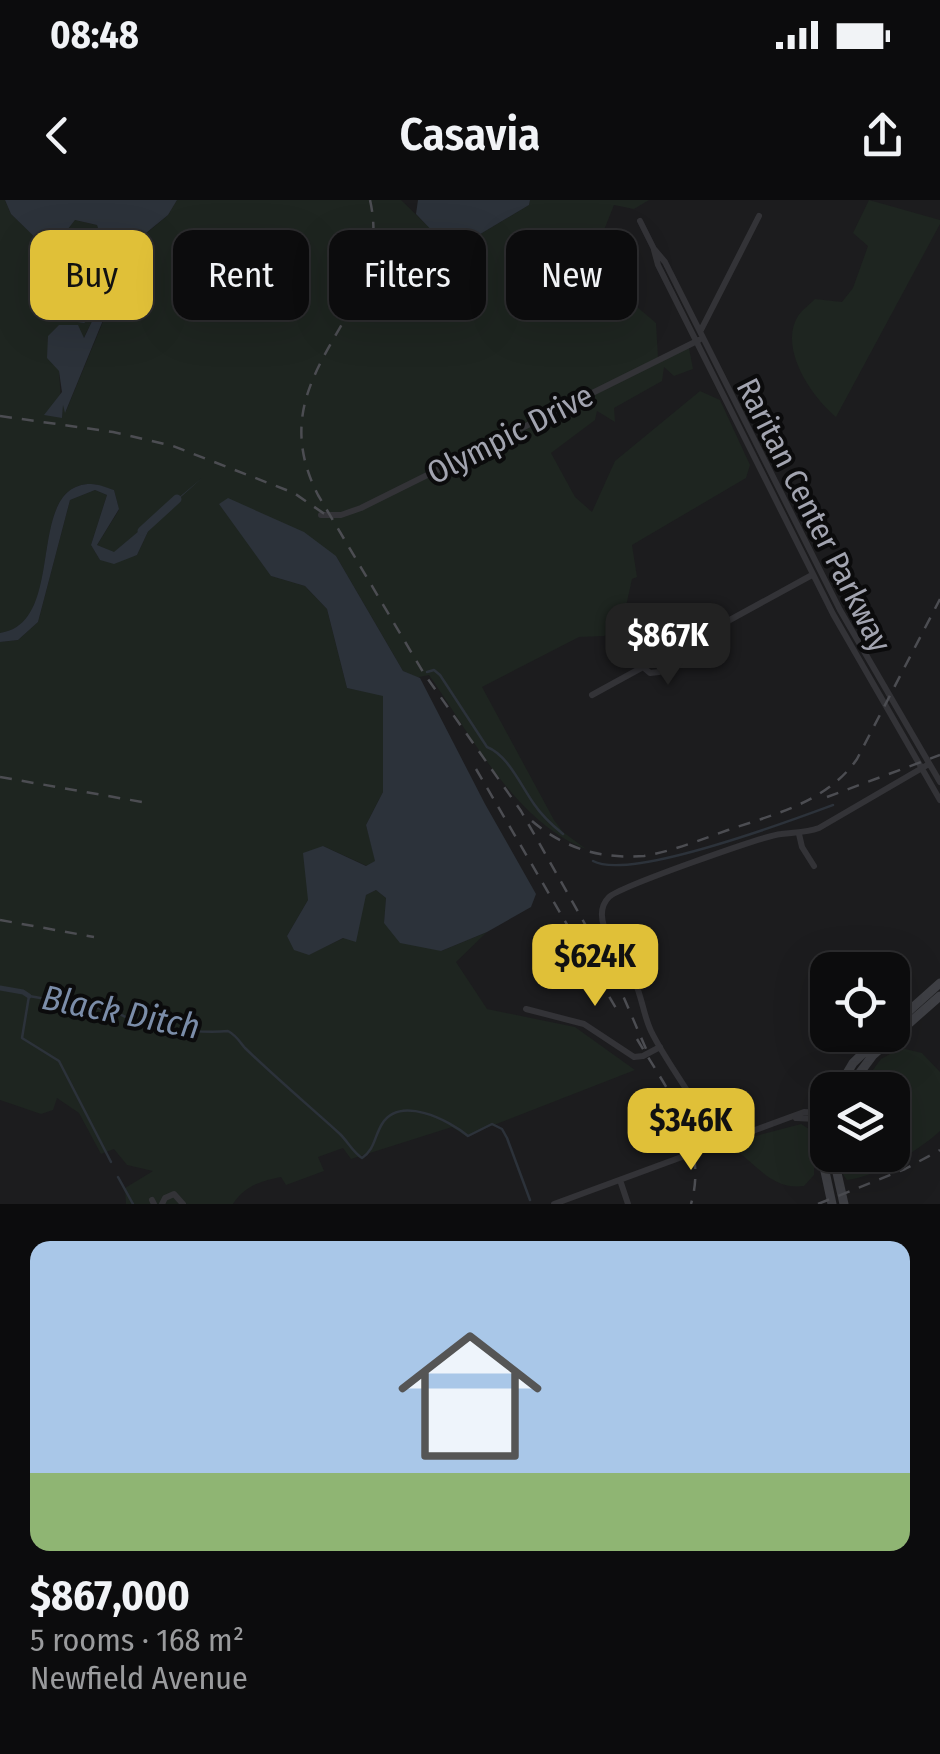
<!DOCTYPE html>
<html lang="en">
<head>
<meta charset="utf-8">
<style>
	body { margin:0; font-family:"Fira Sans Condensed",sans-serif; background:#151516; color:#f1f3f6; height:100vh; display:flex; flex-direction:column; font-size:38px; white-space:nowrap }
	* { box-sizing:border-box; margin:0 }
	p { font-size:32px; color:#9a9b9d }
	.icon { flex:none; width:55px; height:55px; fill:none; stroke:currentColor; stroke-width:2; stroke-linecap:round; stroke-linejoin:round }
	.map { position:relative; height:1004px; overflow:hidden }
	.drawer { display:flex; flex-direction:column; background:#0c0c0d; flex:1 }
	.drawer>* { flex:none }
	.banner { position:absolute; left:30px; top:30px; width:880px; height:90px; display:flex; gap:20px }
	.buttons { position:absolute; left:810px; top:752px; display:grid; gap:20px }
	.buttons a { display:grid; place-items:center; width:100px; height:100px; border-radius:20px; background:#0c0c0d; box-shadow:0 10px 40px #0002,0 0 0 2px #2c2c2e; font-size:50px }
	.price { position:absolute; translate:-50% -85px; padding:0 22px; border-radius:20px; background:#e0c038; color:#111; font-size:32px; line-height:65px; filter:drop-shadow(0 2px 5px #0008) }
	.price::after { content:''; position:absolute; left:50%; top:60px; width:30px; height:22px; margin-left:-15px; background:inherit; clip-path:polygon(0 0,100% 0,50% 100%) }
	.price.active { background:#222; color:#fff }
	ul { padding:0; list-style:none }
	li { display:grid; align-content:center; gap:20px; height:530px; padding:0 30px }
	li+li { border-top:2px solid #2c2c2e }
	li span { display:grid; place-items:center; height:310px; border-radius:20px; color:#555 }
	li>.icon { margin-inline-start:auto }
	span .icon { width:180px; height:180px; fill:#fffc; stroke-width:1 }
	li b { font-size:42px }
	.chip { padding:0 35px; border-radius:20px; background:#0c0c0d; box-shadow:0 10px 40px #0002,0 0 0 2px #2c2c2e; font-size:35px; line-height:90px }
	.chip.active { background:#e0c038; color:#111 }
	.status { display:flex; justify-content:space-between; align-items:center; height:70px; padding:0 50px; background:#0c0c0d; direction:ltr }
	.status svg { height:28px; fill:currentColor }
	header { display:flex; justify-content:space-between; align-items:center; height:130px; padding:0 30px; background:#0c0c0d; font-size:45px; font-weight:600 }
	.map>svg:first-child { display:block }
	.built { fill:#1c1c1e; fill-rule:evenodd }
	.green { fill:#1e2520 }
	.water { fill:#2c323a }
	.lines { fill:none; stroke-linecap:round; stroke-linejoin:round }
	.stream { stroke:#2c323a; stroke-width:2.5 }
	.canal { stroke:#2c323a; stroke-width:5 }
	.river { stroke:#2c323a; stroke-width:9 }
	.street { stroke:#333337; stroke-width:6 }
	.secondary { stroke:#3f4045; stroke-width:9 }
	.rail { stroke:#4c4d52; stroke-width:2.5; stroke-dasharray:12 10; stroke-linecap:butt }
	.labels { text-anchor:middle; stroke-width:8; stroke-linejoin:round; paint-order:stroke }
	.street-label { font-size:32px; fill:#a2a4b0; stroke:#0b0b0c }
	.water-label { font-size:35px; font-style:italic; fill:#7b8da9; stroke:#0b0b0c }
</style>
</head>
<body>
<div class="status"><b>08:48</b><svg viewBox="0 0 49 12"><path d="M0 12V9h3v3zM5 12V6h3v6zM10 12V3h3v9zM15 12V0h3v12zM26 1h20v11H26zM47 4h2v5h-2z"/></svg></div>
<header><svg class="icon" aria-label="back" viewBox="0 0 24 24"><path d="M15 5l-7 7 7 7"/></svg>Casavia<svg class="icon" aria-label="share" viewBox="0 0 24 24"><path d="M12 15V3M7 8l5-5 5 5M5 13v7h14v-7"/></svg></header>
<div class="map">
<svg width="940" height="1004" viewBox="0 0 940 1004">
	<rect width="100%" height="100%" fill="#101011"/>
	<path class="built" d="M0 0H940V1004H0ZM828 770H892V835H828ZM828 890H892V955H828Z"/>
	<path class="green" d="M0 0H5L11 14 50 51 75 20 97 25 100 36 85 51 94 100 72 120 97 112 83 139 59 171 62 217 63 200 66 211 136 42 168 15 177 0H401L437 35 472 39 529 5 530 0H649L634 9 614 5 594 55 624 78 636 106 656 123 658 157 688 143 693 169 674 176 664 167 662 181 614 208 615 222 597 211 595 220 551 253 575 297 592 312 615 261 700 191 720 200 750 265 746 278 632 345 637 377 632 379 621 429 604 436 579 437 482 487 554 620 563 632 586 649C515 622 471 535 429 475L414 478 403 471 336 356 271 376 305 386 327 409 347 488 383 495V592L366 625 376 661 367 666 323 646 308 700 287 736 309 754 344 738 366 695 376 690 386 698 384 723 441 751 487 732 456 762 487 809 575 827 635 870 466 936 452 927 351 959 343 948 318 957 324 971 286 985 281 977C261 981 244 986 233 1004H126L125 988 153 971 127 965 114 949 101 954 79 913 57 898 53 910 41 914 0 900V442L18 440 38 422 70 300 95 290 107 295 91 345 100 360 137 355 152 323 161 313 114 353 97 345 119 310 114 290C108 289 98 284 91 284 23 284 69 424 0 433Z
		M869 0 940 20V24L836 217C812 197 778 148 798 116 802 110 810 104 815 99L842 102 853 88 868 46 853 33Z
		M901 848 922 853 940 872V931C921 949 873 978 847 980L842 973 840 955H892V890H858L881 859Z
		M801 924 814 932V975L804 986C774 990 758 967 736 950V946L752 937Z"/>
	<path class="water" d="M5 0H177L168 15 135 42 65 213 63 205 62 218 44 215 62 192 59 171 47 158 48 136 59 125H78L84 138 95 115 84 123 71 121 94 100 89 77 72 66 77 48 85 51 100 35 97 25 75 20 50 52 11 14Z
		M418 0H530L529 5 472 39 463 62 448 45 449 36H437L416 14Z
		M202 278 152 323 137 355 114 364 100 360 91 345 107 295 95 290 70 300 38 422 18 440 0 442V433C69 423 23 284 91 284 98 284 108 288 114 290L119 309 97 345 114 352Z
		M228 298 304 332 336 356 403 471 420 478 485 604 536 694 531 707 487 732 441 751 400 743 384 723 386 698 376 690 366 695 356 742 343 738 309 755 294 750 287 736 308 700 303 653 323 646 366 666 375 661 366 625 383 592V496L347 488 327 409 305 386 271 376 219 304Z"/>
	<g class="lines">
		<path class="stream" d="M427 472 434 470 440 475 487 547C508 555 521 586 534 604 542 616 552 625 563 634
			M593 661C629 681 790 621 833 605
			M111 962 59 861 22 838 29 796 115 811C136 827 201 834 228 831 237 836 239 841 245 848 276 878 308 905 340 934 348 942 353 952 362 958 375 949 374 937 382 924 400 895 449 920 468 936L492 924 502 929 507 938 530 1000
			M118 977 133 1004"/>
		<path class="canal" d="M0 788 23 792 29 796"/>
		<path class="river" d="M142 331 177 299"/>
		<path class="street" d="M640 21 654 49 665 62 840 410 940 582
			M654 50 658 65 833 414 940 600
			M701 130 759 16
			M321 315H341L361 308 699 140
			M664 456 812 375
			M643 467 642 458 649 450H657L664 456
			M643 467 650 473 659 472 665 465 664 456
			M592 495 643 467
			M799 634 802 647 814 666
			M526 809 584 824 634 857 643 856 660 847
			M811 908 828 898
			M796 918 816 919 823 939
			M714 945C701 903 670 870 651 831 643 814 642 796 634 780 625 759 586 720 609 697 619 687 763 636 781 634 795 632 805 633 819 628L929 564
			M620 980 628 1004
			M152 1000 154 1004
			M162 1004 165 998 174 994 183 1004
			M554 1004 804 912 828 913"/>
		<path class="secondary" d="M892 826 940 783
			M837 890 853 863 882 835
			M847 890 873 855 940 796
			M828 917 823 962 832 1004
			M833 955 844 1004"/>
		<path class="rail" d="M370 0C397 118 254 170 318 295L423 472 521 611 615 777 646 849
			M0 216 113 232 173 246 294 293 326 315
			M476 569 617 810
			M0 577 142 602
			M827 597 940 555
			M532 621C565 649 601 659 644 656 673 651 700 640 728 630 775 614 827 602 857 559L940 399
			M0 720 94 737
			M637 839C667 890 709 942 691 1004
			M818 1004 905 969 940 950"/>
	</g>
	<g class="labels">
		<g class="street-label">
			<text transform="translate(510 234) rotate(-27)" y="11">Olympic Drive</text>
			<text transform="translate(814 315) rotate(63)" y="11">Raritan Center Parkway</text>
		</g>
		<g class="water-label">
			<text transform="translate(121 812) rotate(11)" y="12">Black Ditch</text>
		</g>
	</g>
</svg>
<div class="buttons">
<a><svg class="icon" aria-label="locate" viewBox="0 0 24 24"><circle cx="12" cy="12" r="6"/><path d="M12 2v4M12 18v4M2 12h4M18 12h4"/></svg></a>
<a><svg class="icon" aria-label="layers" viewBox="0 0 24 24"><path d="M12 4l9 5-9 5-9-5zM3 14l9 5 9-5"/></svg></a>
</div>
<b class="price active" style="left:668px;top:488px">$867K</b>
<b class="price" style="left:595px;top:809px">$624K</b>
<b class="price" style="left:691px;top:973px">$346K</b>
<div class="banner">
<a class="chip active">Buy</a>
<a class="chip">Rent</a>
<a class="chip">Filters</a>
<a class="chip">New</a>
</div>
</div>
<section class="drawer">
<ul>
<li><span style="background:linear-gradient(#a9c7e8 75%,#8fb573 0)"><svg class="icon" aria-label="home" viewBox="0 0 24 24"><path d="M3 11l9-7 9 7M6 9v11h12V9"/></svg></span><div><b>$867,000</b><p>5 rooms · 168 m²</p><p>Newfield Avenue</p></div></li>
</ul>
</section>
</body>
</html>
